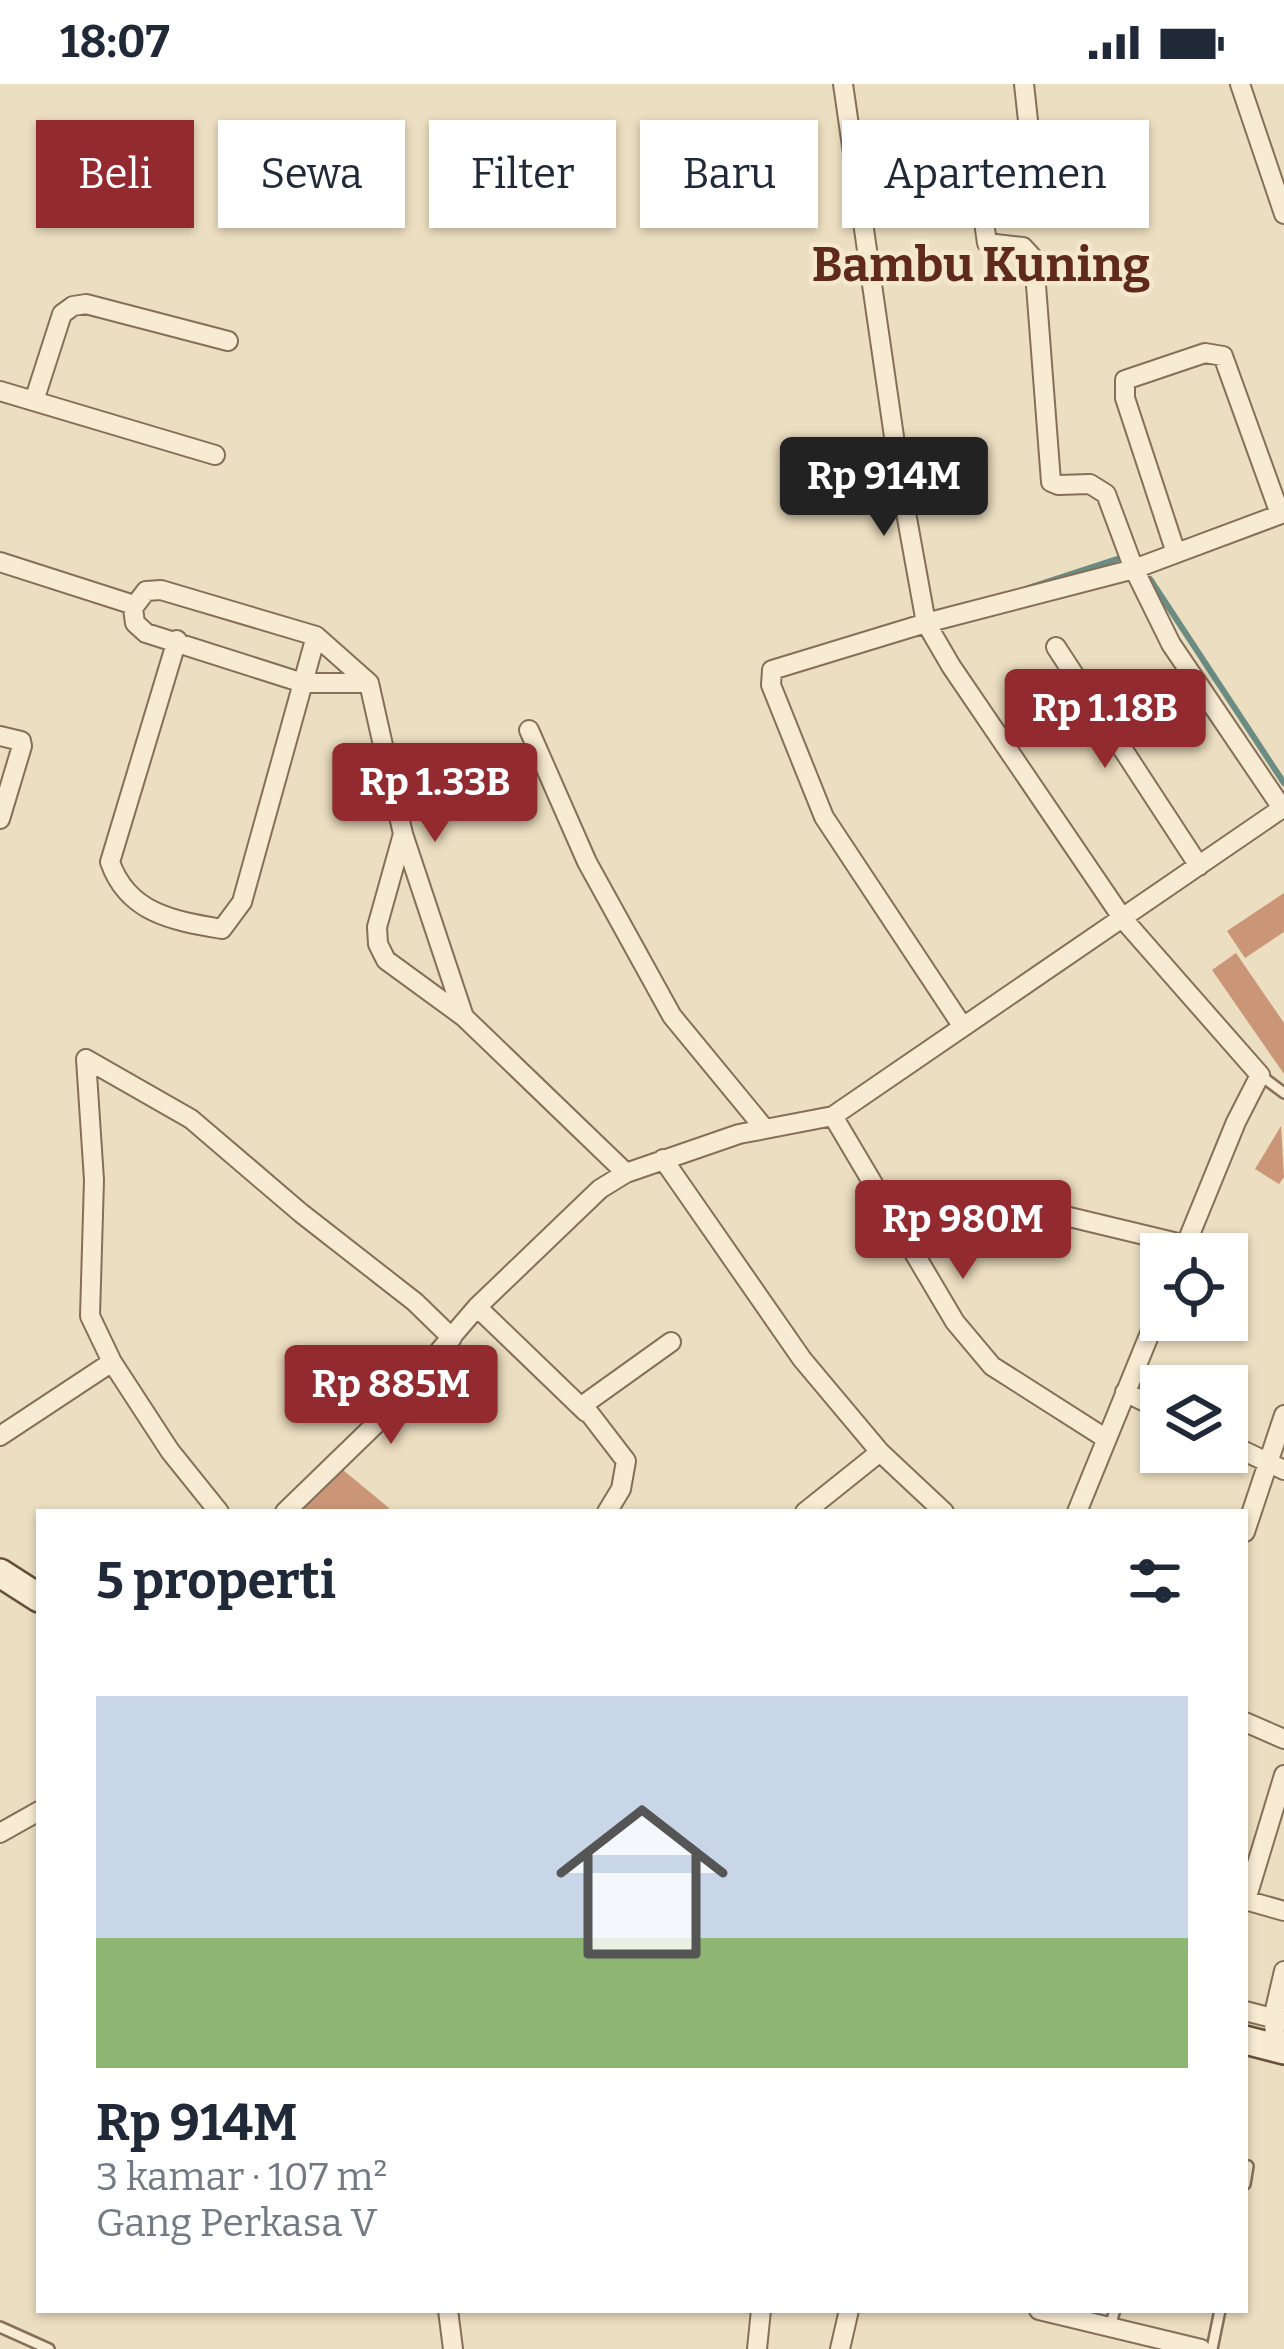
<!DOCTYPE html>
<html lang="id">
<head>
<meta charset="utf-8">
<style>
	body { margin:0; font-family:Bitter,serif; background:#f2f2f3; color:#1f2937; height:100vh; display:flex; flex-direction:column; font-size:45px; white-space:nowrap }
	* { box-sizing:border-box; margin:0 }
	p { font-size:39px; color:#747a83 }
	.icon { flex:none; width:66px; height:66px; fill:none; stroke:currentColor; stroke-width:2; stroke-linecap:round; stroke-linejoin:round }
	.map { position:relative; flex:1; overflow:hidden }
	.side { position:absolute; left:36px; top:1425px; width:1212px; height:804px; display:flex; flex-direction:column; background:#fff; border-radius:0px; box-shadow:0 3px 9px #0004 }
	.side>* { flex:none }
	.hud { position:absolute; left:36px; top:36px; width:1212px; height:108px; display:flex; gap:24px }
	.buttons { position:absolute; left:1140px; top:1149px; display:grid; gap:24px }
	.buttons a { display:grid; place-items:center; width:108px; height:108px; border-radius:0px; background:#fff; box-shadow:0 3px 9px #0004; font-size:60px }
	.price { position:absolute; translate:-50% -102px; padding:0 27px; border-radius:12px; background:#922a2f; color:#fff; font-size:39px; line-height:78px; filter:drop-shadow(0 3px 6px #0008) }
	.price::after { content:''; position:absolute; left:50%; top:72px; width:36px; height:27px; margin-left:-18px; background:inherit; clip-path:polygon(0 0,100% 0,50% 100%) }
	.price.active { background:#222; color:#fff }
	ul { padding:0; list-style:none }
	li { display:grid; align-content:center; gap:24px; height:636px; padding:0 60px }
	li span { display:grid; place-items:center; height:372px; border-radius:0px; color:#555 }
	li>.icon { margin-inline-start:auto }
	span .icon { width:216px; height:216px; fill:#fffc; stroke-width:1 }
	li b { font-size:51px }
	h2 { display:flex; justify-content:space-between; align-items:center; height:144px; padding:0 60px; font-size:51px }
	.tag { padding:0 42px; border-radius:0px; background:#fff; box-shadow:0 3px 9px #0004; font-size:42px; line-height:108px }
	.tag.active { background:#922a2f; color:#fff }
	.status { display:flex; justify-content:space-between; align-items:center; height:84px; padding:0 60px; background:#fff; direction:ltr }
	.status svg { height:33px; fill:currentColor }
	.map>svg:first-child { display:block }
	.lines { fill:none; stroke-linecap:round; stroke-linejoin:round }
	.stream { stroke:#6a8c82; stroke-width:6 }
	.building { fill:#ca9677 }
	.lane-casing { stroke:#856f59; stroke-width:14 }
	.street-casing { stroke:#856f59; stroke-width:22 }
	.secondary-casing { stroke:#66503c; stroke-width:32 }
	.lane { stroke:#f8ebd3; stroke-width:9 }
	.street { stroke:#f8ebd3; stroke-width:18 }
	.secondary { stroke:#f8ebd3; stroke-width:27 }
	.labels { text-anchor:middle; stroke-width:9; stroke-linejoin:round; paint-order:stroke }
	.quarter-label { font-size:48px; font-weight:bold; fill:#60291d; stroke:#f4e8cf }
</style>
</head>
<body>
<div class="status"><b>18:07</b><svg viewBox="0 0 49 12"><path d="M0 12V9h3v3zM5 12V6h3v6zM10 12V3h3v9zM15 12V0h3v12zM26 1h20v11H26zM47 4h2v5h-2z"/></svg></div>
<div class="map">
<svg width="1284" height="2265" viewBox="0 0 1284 2265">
	<rect width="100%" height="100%" fill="#ecdec0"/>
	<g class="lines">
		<path class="stream" d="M1150 495 1284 699
			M1028 504 1123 473"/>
	</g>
	<path class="building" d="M1284 809V848L1245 874 1227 847Z
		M1236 869 1284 939V990L1212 886Z
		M1281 1042 1284 1093 1279 1100 1255 1085Z
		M337 1381 389 1424 386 1428H299Z"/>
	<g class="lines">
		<g class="lane-casing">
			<path id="lane" d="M1260 991 1284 1009
				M1245 2100 1248 2082
				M0 2243 49 2265
				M1109 2245 1115 2226
				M1212 2265 1220 2226"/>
		</g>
		<g class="street-casing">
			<path id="street" d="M843 0 901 401 926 539 951 582 1123 835 1260 991 1236 1038 1182 1170
				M1024 0 1030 55
				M1240 0 1284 130
				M978 97 987 159 1023 163 1034 175 1051 398 1058 401 1090 400 1106 410 1134 485 1171 560 1282 724
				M0 307 215 371
				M34 317 62 230 73 222 86 220 228 257
				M1176 469 1125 314V296L1205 269 1223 272 1280 430
				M0 478 134 521
				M177 556 110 778C128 830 175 837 222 845L242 818 316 552
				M1056 563 1199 782
				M369 599H303L146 549 135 539 133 524 146 507 161 506 316 552 369 599 403 750 464 933
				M529 646 587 778 672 932 765 1045
				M0 652 21 657 22 662 0 735
				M403 750 377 843 378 860 386 876 464 933 626 1089
				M963 943 824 733 771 601 772 586 926 539 1134 485 1284 429
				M86 975 94 1096 90 1232 112 1278 170 1367 219 1428
				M86 975 191 1035 301 1129 415 1218 452 1254
				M833 1032 955 1238 992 1282 1105 1354
				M663 1075 802 1275 880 1368 944 1428
				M996 1152 1061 1131 1186 1161
				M477 1223 586 1328
				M1125 1308 1161 1326
				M0 1352 112 1278
				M1227 1359 1284 1386
				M285 1428 383 1333 477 1223 600 1105 626 1089 739 1050 833 1032 1284 723
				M607 1428 621 1405 626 1377 583 1321 671 1258
				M805 1428 880 1368
				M1077 1428 1161 1222
				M1245 1448 1284 1331
				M1245 1638 1284 1655
				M0 1749 39 1727
				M1245 1816 1284 1827
				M1246 1816 1284 1691
				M1245 1927 1284 1937
				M1277 1964 1273 1934 1284 1887
				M448 2226 453 2265
				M1039 2226 1201 2265
				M757 2265 761 2226
				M840 2265 849 2226"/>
		</g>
		<g class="secondary-casing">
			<path id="secondary" d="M0 1489 39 1514
				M1245 1956 1284 1966"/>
		</g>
		<use href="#lane" class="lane"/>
		<use href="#street" class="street"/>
		<use href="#secondary" class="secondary"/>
	</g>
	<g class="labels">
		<g class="quarter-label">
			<text x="981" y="197">Bambu Kuning</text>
		</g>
	</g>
</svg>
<div class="buttons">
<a><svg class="icon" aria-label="locate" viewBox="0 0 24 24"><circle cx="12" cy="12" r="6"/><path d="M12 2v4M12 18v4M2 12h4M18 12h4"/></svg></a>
<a><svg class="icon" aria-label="layers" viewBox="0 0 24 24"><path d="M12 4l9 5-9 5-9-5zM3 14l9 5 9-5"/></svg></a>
</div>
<b class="price active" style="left:884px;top:455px">Rp 914M</b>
<b class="price" style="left:1105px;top:687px">Rp 1.18B</b>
<b class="price" style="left:435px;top:761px">Rp 1.33B</b>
<b class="price" style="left:963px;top:1198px">Rp 980M</b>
<b class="price" style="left:391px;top:1363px">Rp 885M</b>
<div class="hud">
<a class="tag active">Beli</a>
<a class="tag">Sewa</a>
<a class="tag">Filter</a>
<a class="tag">Baru</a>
<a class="tag">Apartemen</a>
</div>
<section class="side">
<h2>5 properti<svg class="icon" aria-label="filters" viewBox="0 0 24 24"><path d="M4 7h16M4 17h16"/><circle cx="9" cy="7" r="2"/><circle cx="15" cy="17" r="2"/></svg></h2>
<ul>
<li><span style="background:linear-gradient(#c9d6e8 65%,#8fb573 0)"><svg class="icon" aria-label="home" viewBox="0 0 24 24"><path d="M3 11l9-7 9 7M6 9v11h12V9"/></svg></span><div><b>Rp 914M</b><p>3 kamar · 107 m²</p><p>Gang Perkasa V</p></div></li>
</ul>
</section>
</div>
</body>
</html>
